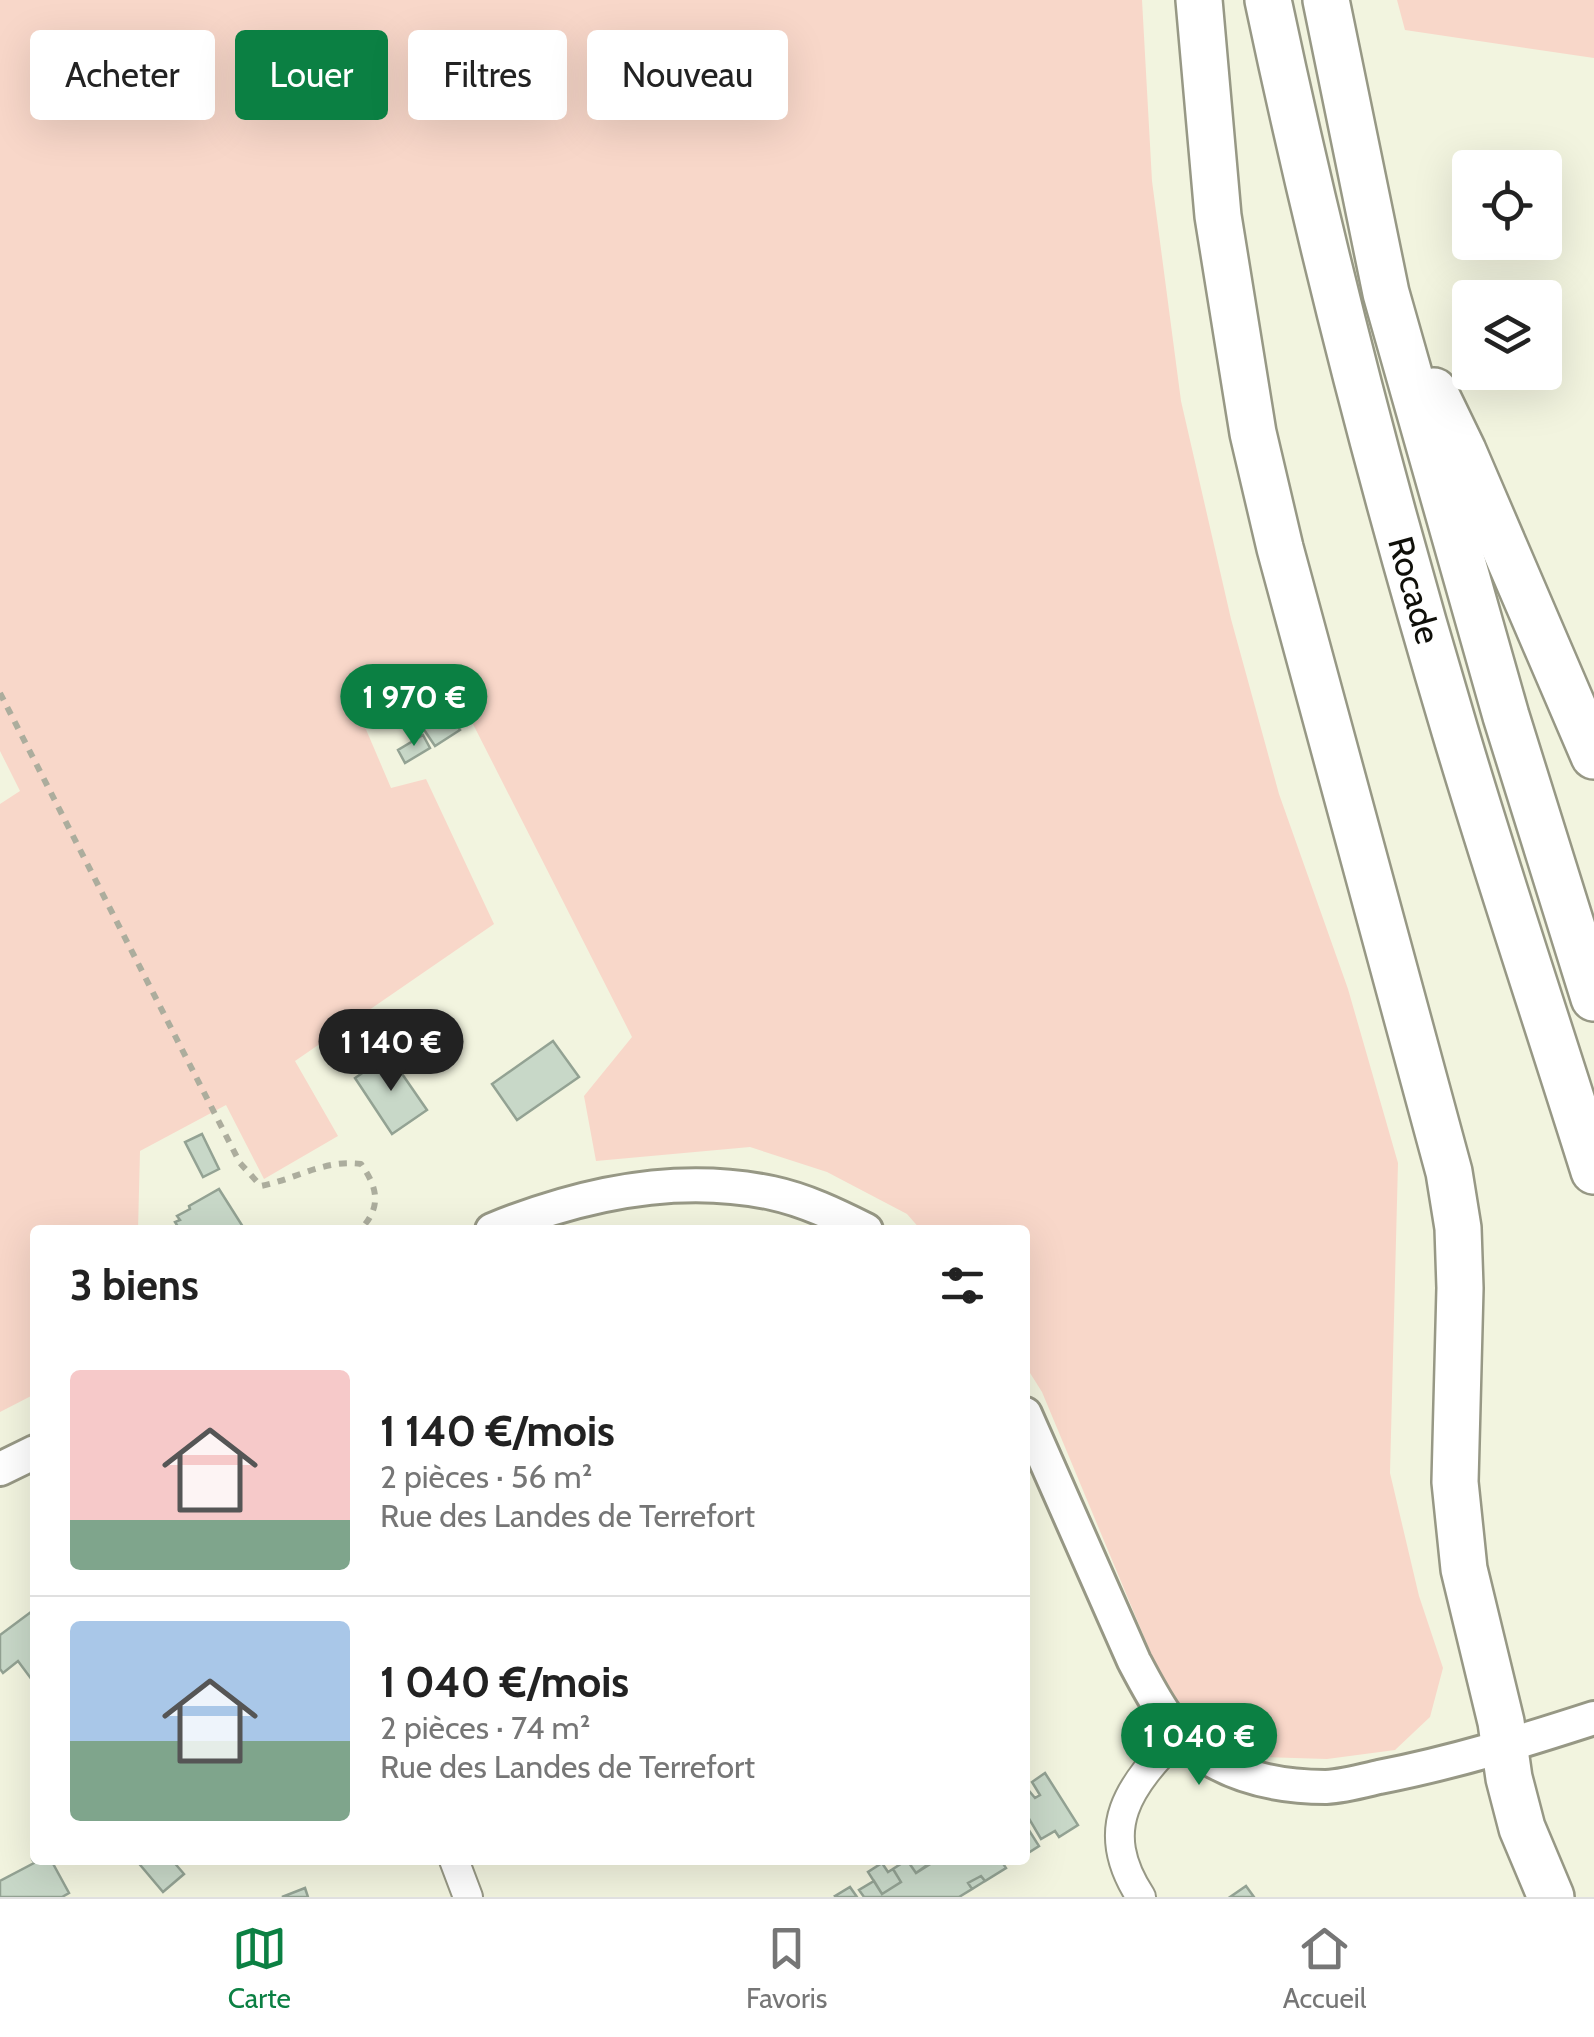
<!DOCTYPE html>
<html lang="fr">
<head>
<meta charset="utf-8">
<style>
	body { margin:0; font-family:Cabin,sans-serif; background:#f6f6f6; color:#222; height:100vh; display:flex; flex-direction:column; font-size:38px; white-space:nowrap }
	* { box-sizing:border-box; margin:0 }
	p { font-size:32px; color:#767676 }
	.icon { flex:none; width:55px; height:55px; fill:none; stroke:currentColor; stroke-width:2; stroke-linecap:round; stroke-linejoin:round }
	.map { position:relative; flex:1; overflow:hidden }
	.panel { position:absolute; left:30px; top:1225px; width:1000px; height:640px; display:flex; flex-direction:column; background:#fff; border-radius:10px; box-shadow:0 10px 40px #0002 }
	.panel>* { flex:none }
	.top-card { position:absolute; left:30px; top:30px; width:1000px; height:90px; display:flex; gap:20px }
	.fabs { position:absolute; left:1452px; top:150px; display:grid; gap:20px }
	.fabs a { display:grid; place-items:center; width:110px; height:110px; border-radius:10px; background:#fff; box-shadow:0 10px 40px #0002; font-size:50px }
	.price { position:absolute; translate:-50% -85px; padding:0 22px; border-radius:35px; background:#0b8043; color:#fff; font-size:32px; line-height:65px; filter:drop-shadow(0 2px 5px #0008) }
	.price::after { content:''; position:absolute; left:50%; top:60px; width:30px; height:22px; margin-left:-15px; background:inherit; clip-path:polygon(0 0,100% 0,50% 100%) }
	.price.on { background:#222; color:#fff }
	ul { padding:0; list-style:none }
	li { display:flex; align-items:center; gap:30px; height:250px; padding:0 40px }
	li+li { border-top:2px solid #e0e0e0 }
	li span { display:grid; place-items:center; flex:none; width:280px; height:200px; border-radius:10px; color:#555 }
	li>.icon { margin-inline-start:auto }
	span .icon { width:120px; height:120px; fill:#fffc; stroke-width:1 }
	li b { font-size:42px }
	h2 { display:flex; justify-content:space-between; align-items:center; height:120px; padding:0 40px; font-size:42px }
	.tag { padding:0 35px; border-radius:10px; background:#fff; box-shadow:0 10px 40px #0002; font-size:35px; line-height:90px }
	.tag.on { background:#0b8043; color:#fff }
	.dock { display:flex; justify-content:space-around; align-items:center; height:140px; border-top:2px solid #e0e0e0; background:#fff; font-size:28px; color:#767676 }
	.dock a { display:grid; justify-items:center; gap:5px }
	.dock .on { color:#0b8043 }
	.map>svg:first-child { display:block }
	.green { fill:#f8d7c9 }
	.building { fill:#c8d8c8; stroke:#93a293; stroke-width:2.5 }
	.lines { fill:none; stroke-linecap:round; stroke-linejoin:round }
	.minor-casing { stroke:#979885; stroke-width:32 }
	.tertiary-casing { stroke:#979885; stroke-width:38 }
	.trunk-casing { stroke:#979885; stroke-width:50 }
	.path { stroke:#acad9d; stroke-width:6; stroke-dasharray:8 8; stroke-linecap:butt }
	.minor { stroke:#fff; stroke-width:28 }
	.tertiary { stroke:#fff; stroke-width:32 }
	.trunk { stroke:#fff; stroke-width:45 }
	.labels { text-anchor:middle; stroke-width:10; stroke-linejoin:round; paint-order:stroke }
	.street-label { font-size:35px; fill:#0f0f09; stroke:#f2f4df }
</style>
</head>
<body>
<div class="map">
<svg width="1594" height="1897" viewBox="0 0 1594 1897">
	<rect width="100%" height="100%" fill="#f2f4df"/>
	<path class="green" d="M0 0H1142L1152 181 1181 401 1231 619 1279 794 1348 989 1398 1163 1390 1473 1419 1596 1443 1668 1430 1717 1395 1750 1327 1759 1260 1757 1190 1721 1155 1663 1042 1392 1025 1365V1230H921L907 1214 827 1172 750 1147 596 1161 584 1096 632 1037 444 667 359 713 391 788 426 779 494 924 295 1061 338 1136 264 1179 226 1105 140 1151 138 1230H35V1394L0 1412V804L20 791 0 751Z
		M1397 0H1594V58L1405 30Z"/>
	<path class="building" d="M423 700 430 712 443 704 460 730 435 746 410 709Z
		M423 735 430 748 405 763 398 750Z
		M553 1041 579 1077 517 1120 492 1084Z
		M389 1055 427 1110 392 1134 355 1078Z
		M202 1134 219 1169 203 1177 185 1142Z
		M219 1189 245 1230H180L175 1222 180 1220 177 1216 190 1209 189 1206Z
		M35 1609V1684L18 1661 3 1673 0 1669V1635Z
		M1045 1773 1078 1825 1059 1837 1055 1831 1041 1839 1025 1812V1786L1035 1798 1040 1795 1032 1782Z
		M1025 1824 1039 1846 1025 1855Z
		M35 1857V1860H51L69 1893 62 1897H0V1881L34 1863 32 1859Z
		M136 1860H172L184 1874 163 1892Z
		M907 1860H934L935 1861 916 1873Z
		M907 1860 916 1873 934 1860H1006L1002 1862 1006 1868 985 1881 981 1876 968 1883 972 1889 959 1897H864L859 1890 874 1881 882 1894 901 1882 893 1869Z
		M882 1863 888 1872 893 1869 901 1882 882 1894 868 1872Z
		M981 1876 985 1881 972 1889 968 1883Z
		M1246 1886 1254 1897H1230Z
		M850 1887 857 1897H836L835 1896Z
		M305 1888 308 1897H282Z"/>
	<g class="lines">
		<g class="minor-casing">
			<path id="minor" d="M454 1860 468 1897
				M1141 1897C1096 1828 1129 1786 1180 1734"/>
		</g>
		<g class="tertiary-casing">
			<path id="tertiary" d="M492 1230C580 1194 678 1173 772 1193 805 1200 836 1215 866 1230
				M1025 1414 1134 1661C1153 1697 1173 1736 1208 1758 1243 1779 1286 1787 1326 1787 1344 1786 1362 1781 1379 1777 1452 1763 1523 1741 1594 1718
				M0 1469 35 1452"/>
		</g>
		<g class="trunk-casing">
			<g id="trunk">
				<path d="M1199 0 1218 216 1253 433 1280 548 1449 1172 1458 1228 1460 1288 1455 1482 1464 1569 1501 1722 1509 1778 1522 1828 1551 1897"/>
				<path id="s1" d="M1268 0C1320 246 1383 490 1455 731 1499 879 1548 1024 1594 1171"/>
				<path d="M1326 0 1386 293 1506 716 1594 998"/>
				<path d="M1434 391 1463 451 1594 756"/>
			</g>
		</g>
		<path class="path" d="M0 693 240 1163 261 1186C296 1179 325 1159 361 1164 378 1188 382 1207 360 1230"/>
		<use href="#minor" class="minor"/>
		<use href="#tertiary" class="tertiary"/>
		<use href="#trunk" class="trunk"/>
	</g>
	<g class="labels">
		<g class="street-label">
			<text dy="12" stroke="none"><textPath href="#s1" startOffset="608">Rocade</textPath></text>
		</g>
	</g>
</svg>
<div class="fabs">
<a><svg class="icon" aria-label="locate" viewBox="0 0 24 24"><circle cx="12" cy="12" r="6"/><path d="M12 2v4M12 18v4M2 12h4M18 12h4"/></svg></a>
<a><svg class="icon" aria-label="layers" viewBox="0 0 24 24"><path d="M12 4l9 5-9 5-9-5zM3 14l9 5 9-5"/></svg></a>
</div>
<b class="price" style="left:414px;top:749px">1 970 €</b>
<b class="price on" style="left:391px;top:1094px">1 140 €</b>
<b class="price" style="left:1199px;top:1788px">1 040 €</b>
<div class="top-card">
<a class="tag">Acheter</a>
<a class="tag on">Louer</a>
<a class="tag">Filtres</a>
<a class="tag">Nouveau</a>
</div>
<section class="panel">
<h2>3 biens<svg class="icon" aria-label="filters" viewBox="0 0 24 24"><path d="M4 7h16M4 17h16"/><circle cx="9" cy="7" r="2"/><circle cx="15" cy="17" r="2"/></svg></h2>
<ul>
<li><span style="background:linear-gradient(#f6c9c9 75%,#7fa58c 0)"><svg class="icon" aria-label="home" viewBox="0 0 24 24"><path d="M3 11l9-7 9 7M6 9v11h12V9"/></svg></span><div><b>1 140 €/mois</b><p>2 pièces · 56 m²</p><p>Rue des Landes de Terrefort</p></div></li>
<li><span style="background:linear-gradient(#a9c7e8 60%,#7fa58c 0)"><svg class="icon" aria-label="home" viewBox="0 0 24 24"><path d="M3 11l9-7 9 7M6 9v11h12V9"/></svg></span><div><b>1 040 €/mois</b><p>2 pièces · 74 m²</p><p>Rue des Landes de Terrefort</p></div></li>
</ul>
</section>
</div>
<nav class="dock">
<a class="on"><svg class="icon" aria-label="map" viewBox="0 0 24 24"><path d="M3 6l6-2 6 2 6-2v14l-6 2-6-2-6 2zM9 4v14M15 6v14"/></svg>Carte</a>
<a><svg class="icon" aria-label="saved" viewBox="0 0 24 24"><path d="M7 4h10v16l-5-4-5 4z"/></svg>Favoris</a>
<a><svg class="icon" aria-label="home" viewBox="0 0 24 24"><path d="M3 11l9-7 9 7M6 9v11h12V9"/></svg>Accueil</a>
</nav>
</body>
</html>
